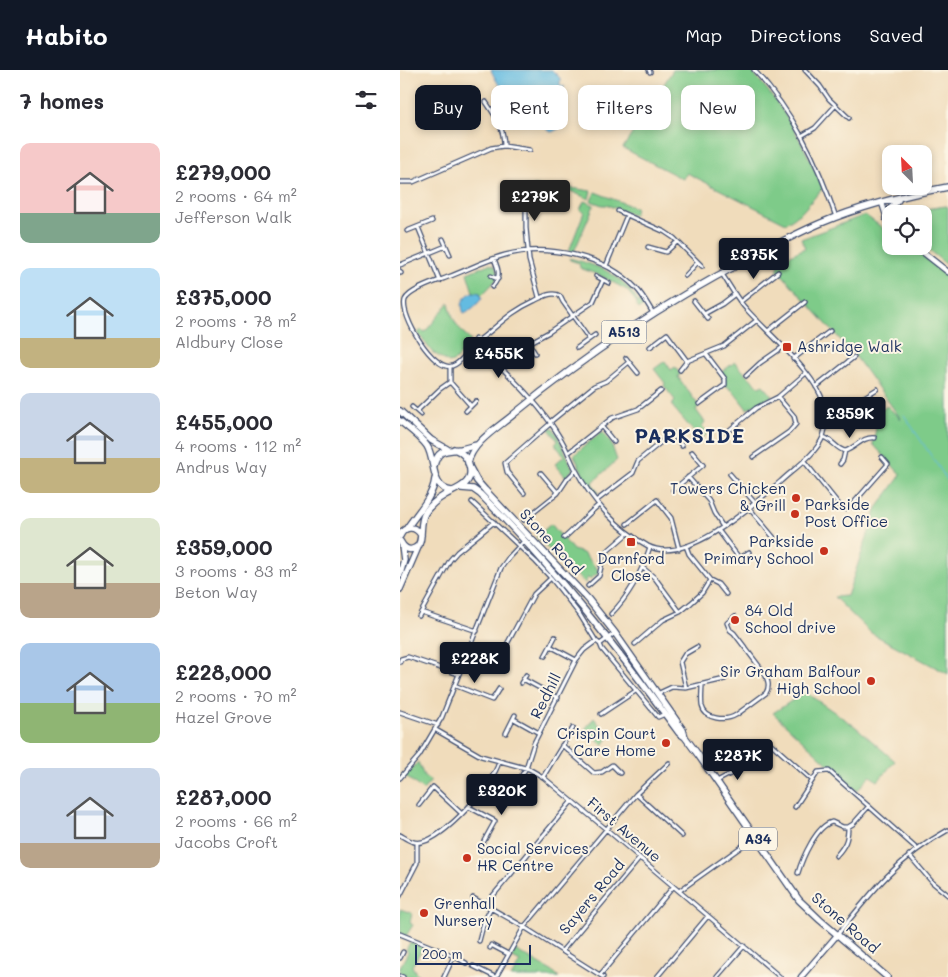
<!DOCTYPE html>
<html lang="en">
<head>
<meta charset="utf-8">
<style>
	body { margin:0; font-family:Mali,sans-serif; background:#f2f2f3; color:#2b2b33; height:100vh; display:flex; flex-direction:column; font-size:19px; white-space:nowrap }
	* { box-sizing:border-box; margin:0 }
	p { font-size:16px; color:#7c7c81 }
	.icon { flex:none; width:28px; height:28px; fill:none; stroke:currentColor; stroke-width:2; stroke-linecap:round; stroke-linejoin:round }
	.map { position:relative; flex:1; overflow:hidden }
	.panel { display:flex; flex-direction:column; background:#fff; width:400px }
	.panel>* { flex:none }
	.banner { position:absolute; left:15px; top:15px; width:458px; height:45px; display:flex; gap:10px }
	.needle { width:32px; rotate:336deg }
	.fabs { position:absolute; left:482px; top:75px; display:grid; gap:10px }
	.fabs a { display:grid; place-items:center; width:50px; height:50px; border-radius:10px; background:#fff; box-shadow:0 2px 8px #0003; font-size:25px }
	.scale { position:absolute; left:15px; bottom:12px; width:116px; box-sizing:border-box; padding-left:5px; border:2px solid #1b2f5e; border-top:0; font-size:14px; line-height:18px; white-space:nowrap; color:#1b2f5e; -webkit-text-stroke:4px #fcf5e5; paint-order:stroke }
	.price { position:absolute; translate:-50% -42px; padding:0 11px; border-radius:5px; background:#111827; color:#fff; font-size:16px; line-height:32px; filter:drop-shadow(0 1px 2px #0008) }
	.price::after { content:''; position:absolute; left:50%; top:30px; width:15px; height:11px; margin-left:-8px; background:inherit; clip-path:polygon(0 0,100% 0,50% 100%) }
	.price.current { background:#222; color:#fff }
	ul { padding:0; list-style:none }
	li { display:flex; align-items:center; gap:15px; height:125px; padding:0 20px }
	li span { display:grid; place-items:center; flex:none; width:140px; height:100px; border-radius:10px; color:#555 }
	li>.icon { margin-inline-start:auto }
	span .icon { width:60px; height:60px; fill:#fffc; stroke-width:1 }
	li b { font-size:21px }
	h2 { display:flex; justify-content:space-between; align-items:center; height:60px; padding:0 20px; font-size:21px }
	.chip { padding:0 18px; border-radius:10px; background:#fff; box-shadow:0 2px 8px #0003; font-size:18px; line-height:45px }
	.chip.current { background:#111827; color:#fff }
	header { display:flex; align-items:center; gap:30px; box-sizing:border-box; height:70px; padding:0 25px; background:#111827; color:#fff }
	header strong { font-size:24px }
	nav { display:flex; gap:28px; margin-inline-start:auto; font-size:18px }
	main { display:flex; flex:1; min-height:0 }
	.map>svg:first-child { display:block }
	.green { fill:#7ecb89; stroke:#4c7d74 }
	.water { fill:#64bbe1; stroke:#4075a0 }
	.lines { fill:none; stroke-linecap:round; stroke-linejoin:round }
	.stream { stroke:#64bbe1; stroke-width:1 }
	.minor-casing { stroke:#3b496c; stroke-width:5.5 }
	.tertiary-casing { stroke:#3b496c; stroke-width:7 }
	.trunk-casing { stroke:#3b496c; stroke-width:8 }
	.minor { stroke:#fff; stroke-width:3 }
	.tertiary { stroke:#fff; stroke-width:4.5 }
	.trunk { stroke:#fff; stroke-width:5.5 }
	.poi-dot { fill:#c8321e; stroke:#fcf5e5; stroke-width:2 }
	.labels { text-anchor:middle; stroke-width:4; stroke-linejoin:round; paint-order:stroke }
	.shield { fill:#fcf5e5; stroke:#5e6a86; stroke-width:1 }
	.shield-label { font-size:14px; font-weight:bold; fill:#1b2f5e }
	.poi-label { font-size:15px; fill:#1b2f5e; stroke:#fcf5e5; text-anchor:start }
	.street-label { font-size:15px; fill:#1b2f5e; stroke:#fcf5e5 }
	.district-label { font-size:20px; font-weight:bold; letter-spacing:1px; fill:#1b2f5e; stroke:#fcf5e5 }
</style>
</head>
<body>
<header>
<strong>Habito</strong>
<nav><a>Map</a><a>Directions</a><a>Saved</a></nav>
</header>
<main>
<section class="panel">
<h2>7 homes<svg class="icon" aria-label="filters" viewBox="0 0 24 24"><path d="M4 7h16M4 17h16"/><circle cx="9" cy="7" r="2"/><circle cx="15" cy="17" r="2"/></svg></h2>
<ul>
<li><span style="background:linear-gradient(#f6c9c9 70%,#7fa58c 0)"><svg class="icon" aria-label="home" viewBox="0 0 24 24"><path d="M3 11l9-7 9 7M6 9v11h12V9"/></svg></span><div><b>£279,000</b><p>2 rooms · 64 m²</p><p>Jefferson Walk</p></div></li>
<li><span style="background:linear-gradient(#bfe0f5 70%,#c2b280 0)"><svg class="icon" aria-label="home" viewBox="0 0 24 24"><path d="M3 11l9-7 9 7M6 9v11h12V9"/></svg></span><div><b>£375,000</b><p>2 rooms · 78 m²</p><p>Aldbury Close</p></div></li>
<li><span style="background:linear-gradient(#c9d6e8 65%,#c2b280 0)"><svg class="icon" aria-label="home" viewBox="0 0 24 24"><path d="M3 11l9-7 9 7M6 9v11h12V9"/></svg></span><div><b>£455,000</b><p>4 rooms · 112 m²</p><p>Andrus Way</p></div></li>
<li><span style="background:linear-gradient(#dfe7d0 65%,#b9a48a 0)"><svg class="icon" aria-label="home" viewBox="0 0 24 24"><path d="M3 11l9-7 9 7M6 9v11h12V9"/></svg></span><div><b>£359,000</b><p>3 rooms · 83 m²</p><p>Beton Way</p></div></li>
<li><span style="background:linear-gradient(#a9c7e8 60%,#8fb573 0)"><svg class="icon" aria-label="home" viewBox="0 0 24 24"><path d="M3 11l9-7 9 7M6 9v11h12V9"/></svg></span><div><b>£228,000</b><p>2 rooms · 70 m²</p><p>Hazel Grove</p></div></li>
<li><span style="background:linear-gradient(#c9d6e8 75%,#b9a48a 0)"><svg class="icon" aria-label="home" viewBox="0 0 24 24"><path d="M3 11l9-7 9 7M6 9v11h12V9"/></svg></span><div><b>£287,000</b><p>2 rooms · 66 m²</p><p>Jacobs Croft</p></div></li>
</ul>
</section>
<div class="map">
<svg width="548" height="907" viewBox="0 0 548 907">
	<rect width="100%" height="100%" fill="#fcf5e5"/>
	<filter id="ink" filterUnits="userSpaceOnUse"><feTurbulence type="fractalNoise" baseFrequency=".02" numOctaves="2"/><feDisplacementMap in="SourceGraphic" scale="10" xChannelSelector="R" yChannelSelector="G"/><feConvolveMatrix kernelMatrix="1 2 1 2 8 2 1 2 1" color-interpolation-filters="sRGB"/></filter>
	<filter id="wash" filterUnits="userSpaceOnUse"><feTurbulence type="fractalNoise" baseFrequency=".0096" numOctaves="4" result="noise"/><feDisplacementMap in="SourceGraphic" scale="20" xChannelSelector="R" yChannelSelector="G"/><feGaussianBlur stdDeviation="1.12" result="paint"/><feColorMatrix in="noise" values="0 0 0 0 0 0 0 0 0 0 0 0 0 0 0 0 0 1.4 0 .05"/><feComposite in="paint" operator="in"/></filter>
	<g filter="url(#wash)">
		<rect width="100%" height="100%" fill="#f0dcbb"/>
		<path class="green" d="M273 0H350C383 34 404 75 423 118L402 142 386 153 287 103 283 109 223 78Z
			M134 116 171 118 191 121 189 129 168 120H143L112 124 111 118Z
			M195 122 236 138 234 145 207 135H202L191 131Z
			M184 131 194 135 174 182 169 181 184 142 180 140Z
			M546 136 548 137V196L524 176 523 144 525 139Z
			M465 145 491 164V176H509L548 205V604L471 563 434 527 447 526 477 438 501 405 473 374 476 358 469 349 487 336 501 349 455 286 377 199 379 197 376 192 405 178 401 169Z
			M169 188C200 196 222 204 238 232L241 231 244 236 239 239 236 235 237 233 227 220 201 206 180 198 179 193 170 190Z
			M89 194 95 196 98 205 96 210 82 225 80 223 73 222 67 203Z
			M49 233C53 252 57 256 70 270V275L53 292 49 293 32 282 18 263 21 260 25 262Z
			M265 291 271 300 275 297 280 304 278 307 299 336 296 340 305 352 302 356 308 363 300 369 272 336 275 330 264 316 265 313 254 299Z
			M335 292C343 302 351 308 359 317L363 315 373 326 347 339 333 321 325 315V309L320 303Z
			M152 357 157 364 173 399 166 407 155 394 164 386 155 374 158 371 149 359Z
			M201 362H203L211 373 217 390 192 413 199 423 197 424 188 415 174 385Z
			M151 454 173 480 183 483 200 502 190 509 187 508 185 513 136 467Z
			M405 622 456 657 495 691 478 711 470 706 457 721 373 643Z
			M194 648 209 667 203 675 185 659Z
			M18 692 24 706 31 711 23 720 5 706Z
			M0 839 12 843 10 853 13 855 6 866 0 863Z
			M10 872 23 877 12 896 16 903 21 907H5L0 904V897L8 882 6 880Z
			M115 880 155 903 159 907H111L120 892 111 887Z"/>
		<path class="water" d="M91 0H152L160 8V15L165 17 163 19 153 22 151 27 143 33C151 42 160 38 166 51L164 56 152 62 148 61 144 56 143 50 133 40 137 35 136 33C132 34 127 35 124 35 108 33 97 13 91 0Z
			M73 222 80 223 82 227C79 234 71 240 64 243 59 233 65 226 73 222Z"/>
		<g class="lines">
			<path class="stream" d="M504 345 548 411"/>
		</g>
	</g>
	<g filter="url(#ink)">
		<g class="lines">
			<g class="minor-casing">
				<path id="minor" d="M249 0 250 2
					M354 0C394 43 417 91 436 147
					M405 0 420 16 429 29 449 48
					M86 32C96 47 104 58 104 76
					M403 65 415 58 435 36
					M0 112H13L91 78 104 76 130 80
					M126 125V158L129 190 139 227
					M113 126 141 123
					M218 141 265 162 274 168 302 196
					M18 157 40 211
					M7 161 32 151
					M43 169 50 185
					M248 177 266 182 277 172
					M0 195 46 176
					M206 196 227 145
					M0 201 1 203
					M91 206 98 209
					M196 206 209 213
					M285 206 298 192
					M92 217C101 207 99 200 94 189
					M294 231 308 249
					M340 232 378 202
					M304 244 322 234 335 224
					M368 261 405 232
					M126 269 135 283
					M79 270 75 269 73 275 75 276 79 275V270C100 254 110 242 134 231 142 227 152 221 160 226L163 232 189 269
					M129 273 149 262 193 232 203 210
					M79 275C107 304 138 331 159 366 166 376 170 389 176 400 192 431 217 459 248 476 287 496 353 435 381 411 395 398 415 385 423 367 426 358 427 347 425 338 419 306 370 265 348 241 337 230 330 216 322 204
					M74 276C68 281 60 294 52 296 34 302 0 246 5 230 9 220 38 211 48 207 67 200 86 190 105 185 147 173 206 186 236 218 243 225 248 235 253 243
					M250 277 267 264 287 291 324 276 357 250
					M177 278 195 265
					M226 288 229 292
					M393 289 430 261
					M280 300 287 291
					M346 306 360 293 383 277
					M50 312 71 336
					M416 317 454 287
					M299 334 325 315V309L306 284
					M12 337 21 345
					M17 341 40 319 50 312V297
					M66 341 76 331
					M426 344 440 342 477 319
					M150 352 194 316 206 311 229 292 238 303
					M201 356 214 372
					M327 362 356 338 378 327 406 303
					M423 367C433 370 436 379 445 381 455 378 463 366 475 368
					M168 383 212 348 238 339 261 321
					M353 387 389 362 396 354 394 346 378 327
					M404 391 441 437 445 439 450 437 488 394 482 387
					M440 394 443 390 445 381
					M141 403 158 423
					M330 404 355 433
					M288 407 309 431 314 443 323 457
					M273 420 303 395 292 382
					M124 423 107 402 105 393 151 353
					M196 431 233 403 238 391 272 363 282 376
					M72 432 136 492 151 508 180 545 196 571 200 574 202 579 258 647 265 644
					M349 438 375 469
					M124 450 158 423 168 408 176 400
					M227 454 257 430 271 448 279 479
					M318 460 340 489
					M164 468C176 458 186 445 199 435
					M336 491 349 482
					M243 498 255 508 280 542
					M310 510 318 514 326 524
					M188 516 199 506 204 484 228 463
					M21 542 77 561
					M211 544C230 525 242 501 250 477
					M19 546 50 490 57 482 94 452
					M200 574 215 563
					M235 574 263 550 280 542 291 533 302 523 310 510 289 484 286 476
					M150 576 176 590
					M69 579 93 591 99 589 134 524 151 508
					M145 586 155 567
					M0 592 1 589 8 587 58 604
					M123 609 158 628
					M121 613 126 605
					M54 615 92 630 99 619
					M302 615C302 622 301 629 302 636 305 650 326 651 336 645L366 623C370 616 368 611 365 604L334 563 330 560 327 553 335 546
					M286 618 280 592 285 584 297 577
					M257 624 272 617 286 618 325 609
					M0 642 38 655
					M201 644 237 620
					M114 649 139 663
					M36 660 81 686 129 699 143 707 206 759 380 907
					M106 663 115 645
					M368 671 412 710
					M162 675 194 703 202 702 212 695 220 703
					M143 707 173 658
					M0 708 19 686 42 647 101 498 109 487 125 470
					M317 711 334 702V693L340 688
					M236 724 282 766
					M108 729 126 698 134 673 176 590 184 580 196 571
					M19 735 33 717 62 744
					M69 737 95 751 84 771
					M395 737 418 702 429 701 517 779
					M448 757 453 754 469 736
					M0 765C7 769 13 774 22 772 45 767 93 715 99 692
					M509 785 532 812 548 825
					M398 803C402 789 416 756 432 752L443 757H448C448 770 445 776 436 786
					M279 821 355 767
					M0 826 17 793V773
					M73 828 124 857 203 907
					M86 834 172 731
					M0 864 54 886 44 907
					M438 864C472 821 499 787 548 760
					M79 871 84 852 91 838
					M90 878 91 875 108 884
					M162 881 240 788
					M54 886 66 893
					M0 888 3 882
					M73 896 95 907
					M200 905 273 817
					M0 906 3 907
					M96 907 124 857 236 724 269 693
					M257 907 308 846
					M317 907 344 876"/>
			</g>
			<g class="tertiary-casing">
				<path id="tertiary" d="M482 133 491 161
					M515 176 548 202
					M401 907 438 864"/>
			</g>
			<g class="trunk-casing">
				<path id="trunk" d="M486 148 491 138 498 130
					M0 341 31 370 47 379
					M0 351C8 358 20 366 27 376 36 390 30 419 52 421
					M68 393C72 372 99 357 114 344 186 285 264 233 347 190 371 177 395 164 421 153 461 136 505 125 548 117
					M34 396C38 378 47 381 61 379 66 378 72 376 77 375
					M70 398 77 411 85 420 188 529 215 563 283 660 285 667
					M61 418 73 419 80 424C154 498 217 578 279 663L285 667 299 686 399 830 420 850 487 907
					M7 458C17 443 33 427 35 409
					M0 466C4 456 15 455 21 465
					M0 471C3 477 8 482 15 478 25 474 18 454 25 443 30 435 38 429 45 425 58 418 75 414 69 395 67 387 62 382 54 379
					M0 504 4 490 2 475
					M0 519 19 475"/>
			</g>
			<use href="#minor" class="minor"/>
			<use href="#tertiary" class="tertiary"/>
			<use href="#trunk" class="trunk"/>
		</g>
	</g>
	<g class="poi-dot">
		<rect x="382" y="272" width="10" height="10" rx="2.5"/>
		<circle cx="396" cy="428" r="5"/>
		<circle cx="395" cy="444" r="5"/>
		<rect x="226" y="467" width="10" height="10" rx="2.5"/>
		<circle cx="424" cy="481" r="5"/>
		<circle cx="335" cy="550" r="5"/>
		<circle cx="471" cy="611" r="5"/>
		<circle cx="266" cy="673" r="5"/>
		<circle cx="67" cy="788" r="5"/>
		<circle cx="24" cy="843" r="5"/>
	</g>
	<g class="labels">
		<g class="shield">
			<rect x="201.5" y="250.5" width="45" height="23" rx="4"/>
			<rect x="339" y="757.5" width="38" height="23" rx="4"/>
		</g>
		<g class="shield-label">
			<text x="224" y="267">A513</text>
			<text x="358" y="774">A34</text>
		</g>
		<g class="poi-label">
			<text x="397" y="282">Ashridge Walk</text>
			<text x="386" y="424" text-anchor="end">Towers Chicken<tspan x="386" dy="17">&amp; Grill</tspan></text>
			<text x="405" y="440">Parkside<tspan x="405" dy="17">Post Office</tspan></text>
			<text x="414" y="477" text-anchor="end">Parkside<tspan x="414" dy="17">Primary School</tspan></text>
			<text x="231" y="494" text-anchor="middle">Darnford<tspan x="231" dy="17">Close</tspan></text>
			<text x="345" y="546">84 Old<tspan x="345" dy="17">School drive</tspan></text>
			<text x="461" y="607" text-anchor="end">Sir Graham Balfour<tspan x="461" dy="17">High School</tspan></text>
			<text x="256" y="669" text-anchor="end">Crispin Court<tspan x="256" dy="17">Care Home</tspan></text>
			<text x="77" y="784">Social Services<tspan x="77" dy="17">HR Centre</tspan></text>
			<text x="34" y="839">Grenhall<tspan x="34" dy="17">Nursery</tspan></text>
		</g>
		<g class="street-label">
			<text transform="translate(151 472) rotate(47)" y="5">Stone Road</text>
			<text transform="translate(146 626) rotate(-63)" y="5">Redhill</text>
			<text transform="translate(224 760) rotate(40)" y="5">First Avenue</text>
			<text transform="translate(192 827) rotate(-50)" y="5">Sayers Road</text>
			<text transform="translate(445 853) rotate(41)" y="5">Stone Road</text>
		</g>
		<g class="district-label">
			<text x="290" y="373">PARKSIDE</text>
		</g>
	</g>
</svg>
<div class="fabs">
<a><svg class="needle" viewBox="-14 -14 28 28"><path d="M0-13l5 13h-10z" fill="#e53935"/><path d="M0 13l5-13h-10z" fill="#7c7c81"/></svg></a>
<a><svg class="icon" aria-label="locate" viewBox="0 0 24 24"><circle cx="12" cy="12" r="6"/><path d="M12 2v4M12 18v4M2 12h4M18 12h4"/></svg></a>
</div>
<div class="scale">200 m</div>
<b class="price current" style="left:135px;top:152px">£279K</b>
<b class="price" style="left:354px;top:210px">£375K</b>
<b class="price" style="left:99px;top:309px">£455K</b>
<b class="price" style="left:450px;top:369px">£359K</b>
<b class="price" style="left:75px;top:614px">£228K</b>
<b class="price" style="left:338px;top:711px">£287K</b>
<b class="price" style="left:102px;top:746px">£320K</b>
<div class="banner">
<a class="chip current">Buy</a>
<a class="chip">Rent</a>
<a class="chip">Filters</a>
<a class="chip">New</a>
</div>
</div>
</main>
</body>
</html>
